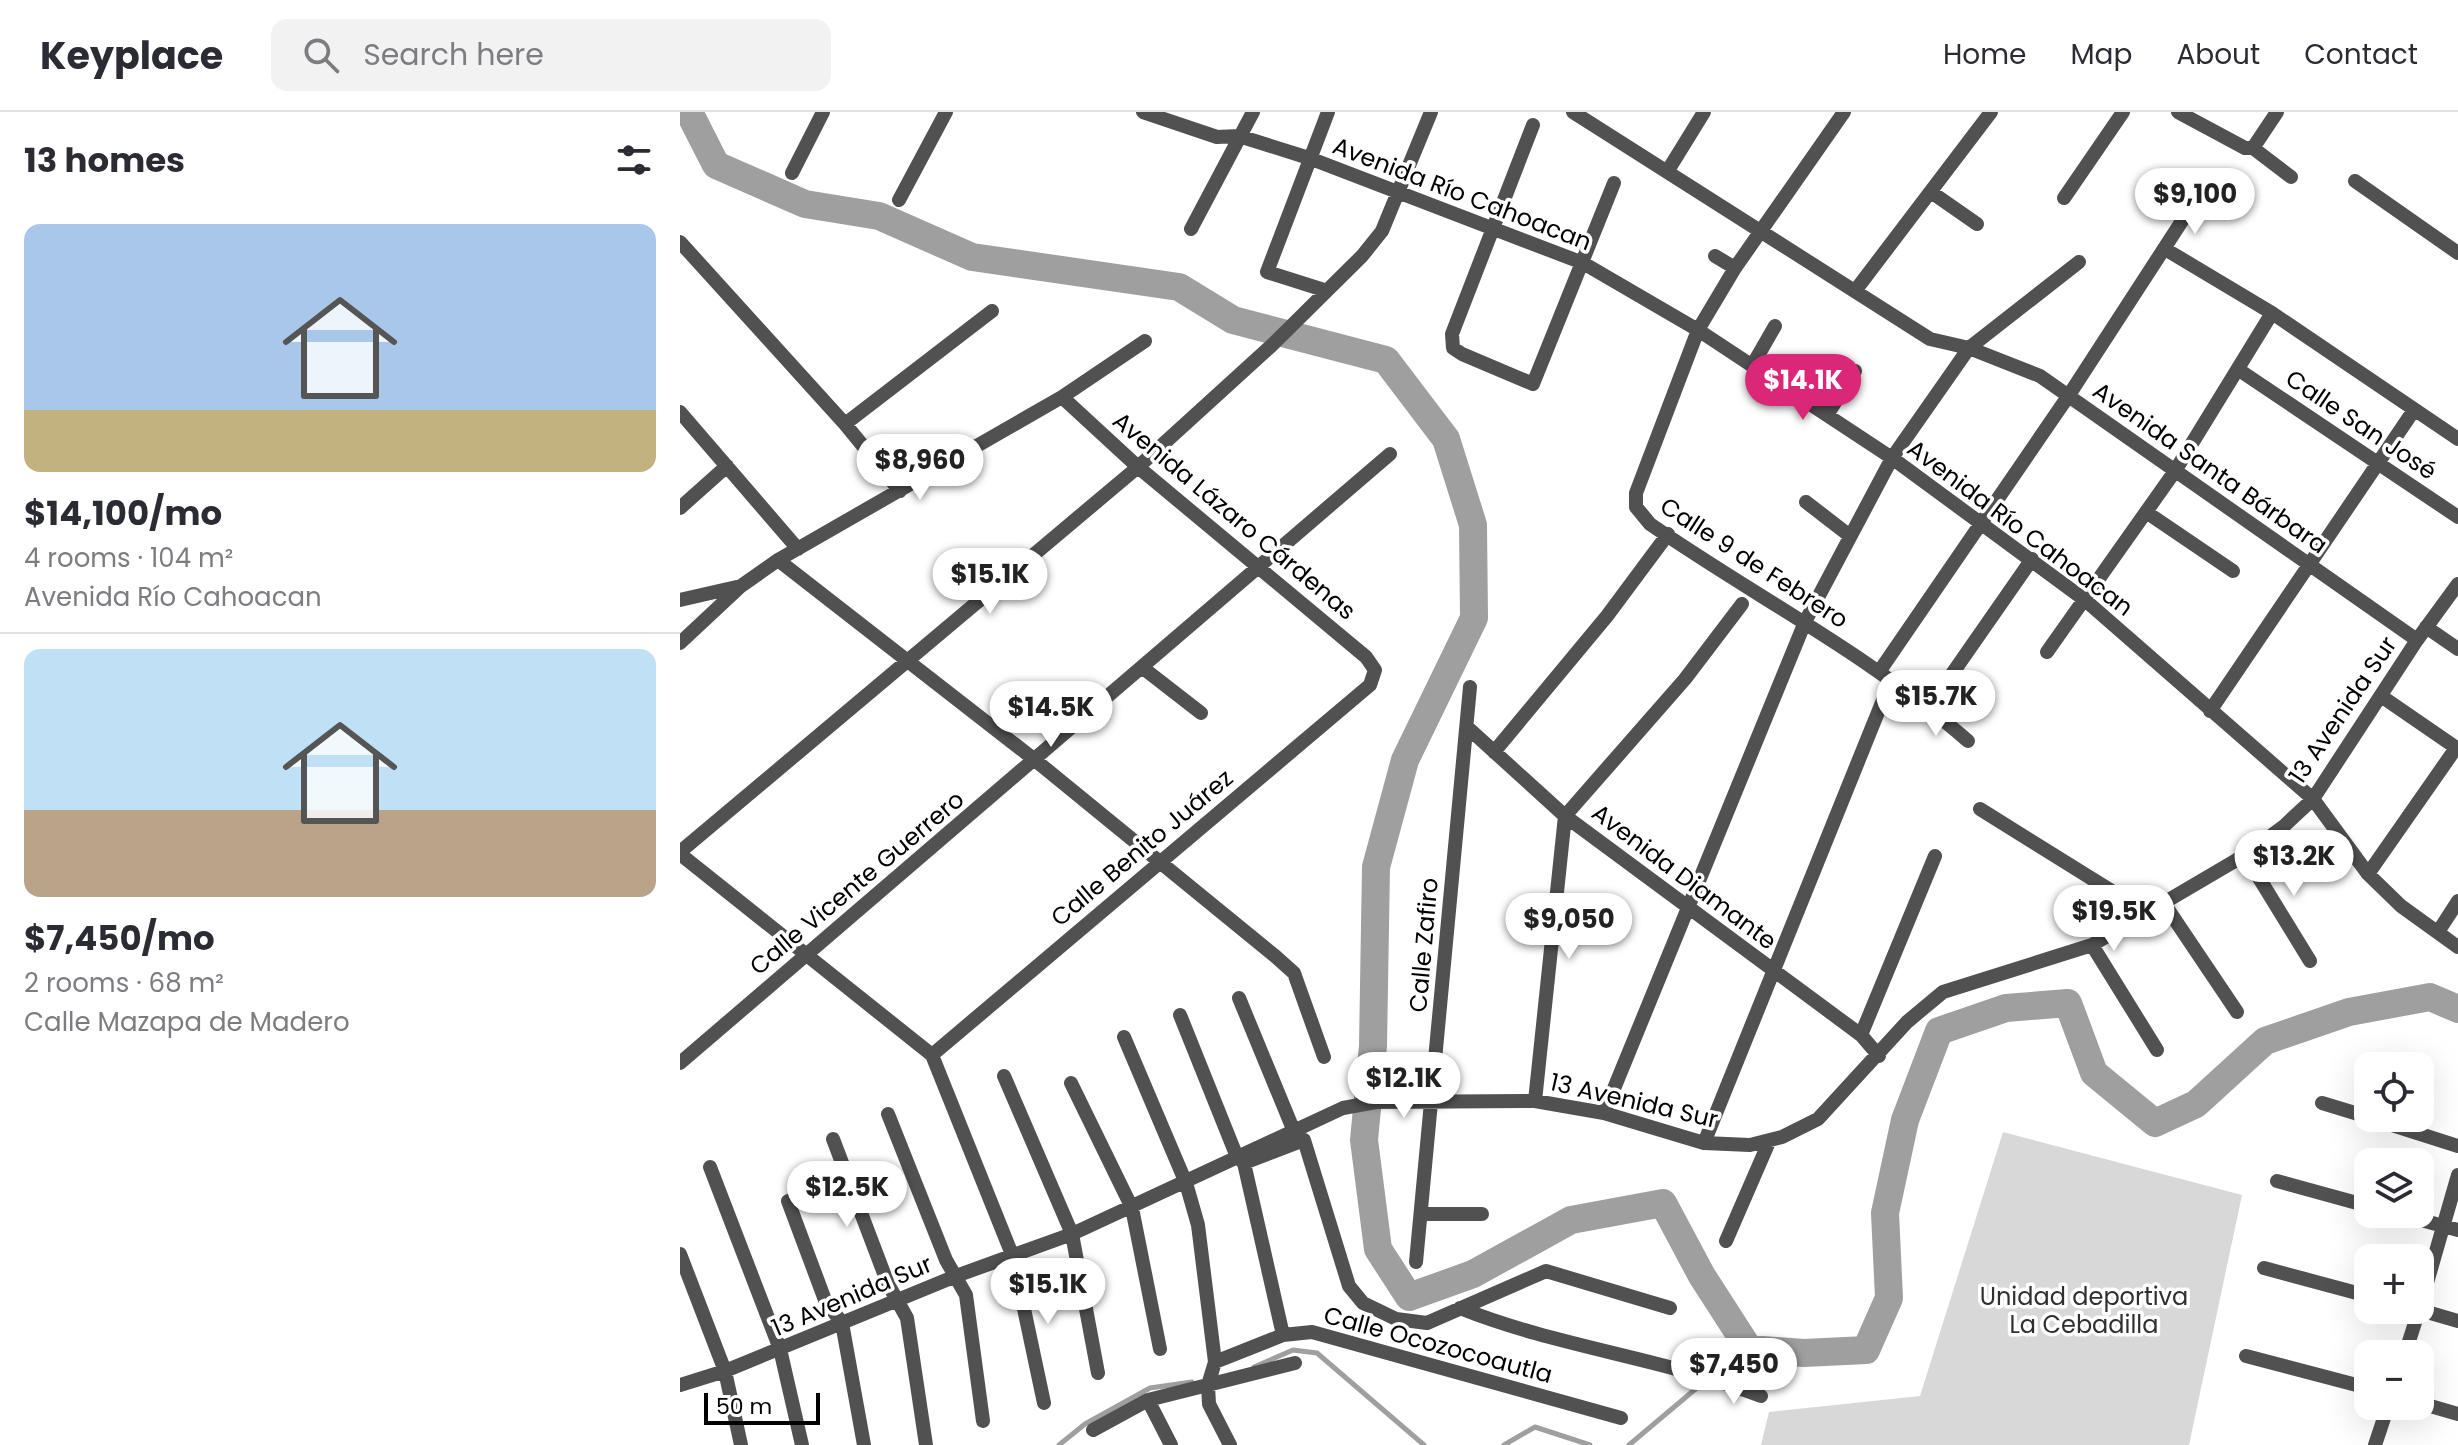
<!DOCTYPE html>
<html lang="en">
<head>
<meta charset="utf-8">
<style>
	body { margin:0; font-family:Poppins,sans-serif; background:#f2f2f3; color:#2b2b33; height:100vh; display:flex; flex-direction:column; font-size:30px; white-space:nowrap }
	* { box-sizing:border-box; margin:0 }
	p { font-size:26px; color:#7c7c81 }
	.icon { flex:none; width:44px; height:44px; fill:none; stroke:currentColor; stroke-width:2; stroke-linecap:round; stroke-linejoin:round }
	.map { position:relative; flex:1; overflow:hidden }
	.details { display:flex; flex-direction:column; background:#fff; width:680px }
	.details>* { flex:none }
	.controls { position:absolute; left:1674px; top:940px; display:grid; gap:16px }
	.controls a { display:grid; place-items:center; width:80px; height:80px; border-radius:16px; background:#fff; box-shadow:0 8px 32px #0002; font-size:40px }
	.scale { position:absolute; left:24px; bottom:20px; width:116px; box-sizing:border-box; padding-left:8px; border:4px solid #000; border-top:0; font-size:22px; line-height:28px; white-space:nowrap; color:#000; -webkit-text-stroke:6px #fff; paint-order:stroke }
	.price { position:absolute; translate:-50% -68px; padding:0 18px; border-radius:28px; background:#fff; color:#222; font-size:26px; line-height:52px; filter:drop-shadow(0 2px 4px #0008) }
	.price::after { content:''; position:absolute; left:50%; top:48px; width:24px; height:18px; margin-left:-12px; background:inherit; clip-path:polygon(0 0,100% 0,50% 100%) }
	.price.on { background:#db2777; color:#fff }
	ul { padding:0; list-style:none }
	li { display:grid; align-content:center; gap:16px; height:424px; padding:0 24px }
	li+li { border-top:2px solid #e1e1e2 }
	li span { display:grid; place-items:center; height:248px; border-radius:16px; color:#555 }
	li>.icon { margin-inline-start:auto }
	span .icon { width:144px; height:144px; fill:#fffc; stroke-width:1 }
	li b { font-size:34px }
	h2 { display:flex; justify-content:space-between; align-items:center; height:96px; padding:0 24px; font-size:34px }
	header { display:flex; align-items:center; gap:48px; box-sizing:border-box; height:112px; padding:0 40px; background:#fff; border-bottom:2px solid #e1e1e2 }
	header strong { font-size:38px }
	nav { display:flex; gap:44px; margin-inline-start:auto; font-size:28px }
	.search { width:560px; height:72px; background:#f2f2f3; display:flex; align-items:center; gap:20px; box-sizing:border-box; padding:0 28px; border-radius:16px; color:#7c7c81; font-size:30px }
	main { display:flex; flex:1; min-height:0 }
	.map>svg:first-child { display:block }
	.green { fill:#d8d8d8 }
	.lines { fill:none; stroke-linecap:round; stroke-linejoin:round }
	.stream { stroke:#9f9f9f; stroke-width:5 }
	.river { stroke:#9f9f9f; stroke-width:28 }
	.minor { stroke:#515151; stroke-width:14 }
	.labels { text-anchor:middle; stroke-width:7; stroke-linejoin:round; paint-order:stroke }
	.street-label { font-size:24px; fill:#000; stroke:#fff }
	.park-label { font-size:24px; fill:#2f2f2f; stroke:#fff }
</style>
</head>
<body>
<header>
<strong>Keyplace</strong>
<div class="search"><svg class="icon" aria-label="search" viewBox="0 0 24 24"><circle cx="10" cy="10" r="6"/><path d="M15 15l6 6"/></svg>Search here</div>
<nav><a>Home</a><a>Map</a><a>About</a><a>Contact</a></nav>
</header>
<main>
<section class="details">
<h2>13 homes<svg class="icon" aria-label="filters" viewBox="0 0 24 24"><path d="M4 7h16M4 17h16"/><circle cx="9" cy="7" r="2"/><circle cx="15" cy="17" r="2"/></svg></h2>
<ul>
<li><span style="background:linear-gradient(#a9c7e8 75%,#c2b280 0)"><svg class="icon" aria-label="home" viewBox="0 0 24 24"><path d="M3 11l9-7 9 7M6 9v11h12V9"/></svg></span><div><b>$14,100/mo</b><p>4 rooms · 104 m²</p><p>Avenida Río Cahoacan</p></div></li>
<li><span style="background:linear-gradient(#bfe0f5 65%,#b9a48a 0)"><svg class="icon" aria-label="home" viewBox="0 0 24 24"><path d="M3 11l9-7 9 7M6 9v11h12V9"/></svg></span><div><b>$7,450/mo</b><p>2 rooms · 68 m²</p><p>Calle Mazapa de Madero</p></div></li>
</ul>
</section>
<div class="map">
<svg width="1778" height="1333" viewBox="0 0 1778 1333">
	<rect width="100%" height="100%" fill="#fff"/>
	<path class="green" d="M1323 1020 1562 1083 1509 1333H1081L1089 1300 1240 1284Z"/>
	<g class="lines">
		<path class="stream" d="M574 1255 613 1238 637 1241 744 1333
			M1033 1263 1069 1237
			M379 1333 405 1312 470 1276 512 1270
			M824 1333 855 1315 910 1333
			M949 1333 1025 1269"/>
		<path class="river" d="M9 0 36 53 125 92 199 104 292 145 499 175 553 208 706 248 766 327 793 413 794 506 725 648 696 755 693 934 684 1028 698 1137 729 1185 793 1162 891 1108 983 1091 1022 1164 1069 1237 1124 1241 1186 1238 1209 1186 1205 1101 1225 1008 1259 919 1326 896 1388 891 1414 961 1475 1011 1516 992 1585 929 1669 900 1750 885 1778 897"/>
		<path class="minor" d="M463 0 537 25 559 24 629 46 903 151 1018 218 1212 346 1405 488 1633 687 1688 762 1721 794 1778 835
			M893 0 1250 227 1289 236 1360 264 1737 528
			M1164 0 1055 156 1018 218 956 381V395L970 412C1076 485 1191 544 1288 629
			M1498 0 1565 36H1573L1611 65
			M853 13 772 222 773 236 782 242 853 272 934 71
			M1573 36 1597 0
			M987 60 1024 0
			M112 61 143 0
			M1675 69 1778 141
			M1251 80 1297 112
			M1384 86 1443 0
			M219 88 266 0
			M511 117 573 0
			M0 130 165 312 220 379
			M1485 137 1592 201 1778 327
			M1035 144 1055 156
			M644 178 587 160 648 0
			M1175 179 1311 0
			M1072 254 1095 214
			M1559 258 1778 405
			M0 300 118 437
			M1147 303 1175 259
			M165 312 312 199
			M1126 390 1170 424
			M0 396 47 354
			M1466 400 1553 459
			M98 448 355 648 595 844 614 861 644 945
			M0 488 61 474
			M1746 515 1778 537
			M0 531 61 474 98 448 382 285 465 229
			M1367 540 1495 359 1592 201
			M463 556 521 601
			M1199 560 1389 283 1513 92
			M1701 584 1778 637
			M1249 595 1352 447
			M1530 599 1734 298
			M787 615 885 704 1181 923 1199 944
			M814 640 927 504 988 422
			M1300 697 1467 801
			M0 740 458 355 591 234 682 144 702 119 751 0
			M0 742 252 943 333 1145 364 1291
			M1565 743 1630 849
			M1688 762 1776 636
			M1483 790 1557 900
			M1758 820 1778 789
			M1412 833 1477 938
			M559 886 613 1017
			M500 903 557 1045 564 1051 603 1223
			M1181 923 1255 744
			M444 925 506 1071 518 1113 535 1250 528 1273 529 1292 550 1333
			M252 943 690 573 695 558 686 545 458 355 382 285
			M0 951 710 342
			M324 964 392 1122 418 1261
			M391 971 452 1096 480 1237
			M855 989 885 704 1005 567 1062 492
			M1642 991 1688 1005
			M924 1001 1125 510 1212 346 1289 236 1399 150
			M208 1002 266 1148 286 1183 303 1309
			M1690 1006 1778 1034
			M153 1027 208 1172 227 1206 246 1333
			M1024 1031 1203 588
			M564 1051 624 1028 669 1174 683 1191 716 1207 747 1211 866 1159 990 1196
			M30 1055 100 1237 122 1333
			M1597 1069 1688 1094
			M108 1089 145 1188 162 1211 184 1333
			M742 1102H802
			M1719 1102 1778 1118
			M1046 1129 1089 1030
			M0 1142 45 1259 61 1333
			M736 1150 790 575
			M1584 1156 1688 1184
			M1740 1195 1778 1063
			M780 1196C877 1235 983 1246 1081 1284
			M1740 1198 1778 1209
			M1725 1242 1739 1198
			M1566 1244 1688 1276
			M535 1250 603 1223 632 1220 941 1306
			M0 1273 45 1259 276 1164 392 1122 663 996 696 990 855 989 924 1001 1024 1031 1070 1033 1102 1025 1138 1007 1227 910 1263 880 1412 833 1565 743 1604 714 1633 687 1737 528 1778 472
			M468 1288 491 1333
			M1740 1291 1778 1302
			M413 1318 468 1288 615 1251
			M1695 1333 1708 1294"/>
	</g>
	<g class="labels">
		<g class="street-label">
			<text transform="translate(782 82) rotate(21)" y="8">Avenida Río Cahoacan</text>
			<text transform="translate(1681 313) rotate(34)" y="8">Calle San José</text>
			<text transform="translate(1530 356) rotate(35)" y="8">Avenida Santa Bárbara</text>
			<text transform="translate(554 404) rotate(40)" y="8">Avenida Lázaro Cárdenas</text>
			<text transform="translate(1340 416) rotate(37)" y="8">Avenida Río Cahoacan</text>
			<text transform="translate(1074 451) rotate(33)" y="8">Calle 9 de Febrero</text>
			<text transform="translate(1663 598) rotate(-56)" y="8">13 Avenida Sur</text>
			<text transform="translate(462 736) rotate(-40)" y="8">Calle Benito Juárez</text>
			<text transform="translate(1004 765) rotate(37)" y="8">Avenida Diamante</text>
			<text transform="translate(177 771) rotate(-40)" y="8">Calle Vicente Guerrero</text>
			<text transform="translate(744 833) rotate(-85)" y="8">Calle Zafiro</text>
			<text transform="translate(954 989) rotate(13)" y="8">13 Avenida Sur</text>
			<text transform="translate(172 1184) rotate(-23)" y="8">13 Avenida Sur</text>
			<text transform="translate(758 1233) rotate(15)" y="8">Calle Ocozocoautla</text>
		</g>
		<g class="park-label">
			<text x="1404" y="1193">Unidad deportiva<tspan x="1404" dy="28">La Cebadilla</tspan></text>
		</g>
	</g>
</svg>
<div class="controls">
<a><svg class="icon" aria-label="locate" viewBox="0 0 24 24"><circle cx="12" cy="12" r="6"/><path d="M12 2v4M12 18v4M2 12h4M18 12h4"/></svg></a>
<a><svg class="icon" aria-label="layers" viewBox="0 0 24 24"><path d="M12 4l9 5-9 5-9-5zM3 14l9 5 9-5"/></svg></a>
<a>+</a>
<a>−</a>
</div>
<div class="scale">50 m</div>
<b class="price" style="left:1515px;top:124px">$9,100</b>
<b class="price on" style="left:1123px;top:310px">$14.1K</b>
<b class="price" style="left:240px;top:390px">$8,960</b>
<b class="price" style="left:310px;top:504px">$15.1K</b>
<b class="price" style="left:1256px;top:626px">$15.7K</b>
<b class="price" style="left:371px;top:637px">$14.5K</b>
<b class="price" style="left:1614px;top:786px">$13.2K</b>
<b class="price" style="left:1434px;top:841px">$19.5K</b>
<b class="price" style="left:889px;top:849px">$9,050</b>
<b class="price" style="left:724px;top:1008px">$12.1K</b>
<b class="price" style="left:167px;top:1117px">$12.5K</b>
<b class="price" style="left:368px;top:1214px">$15.1K</b>
<b class="price" style="left:1054px;top:1294px">$7,450</b>
</div>
</main>
</body>
</html>
